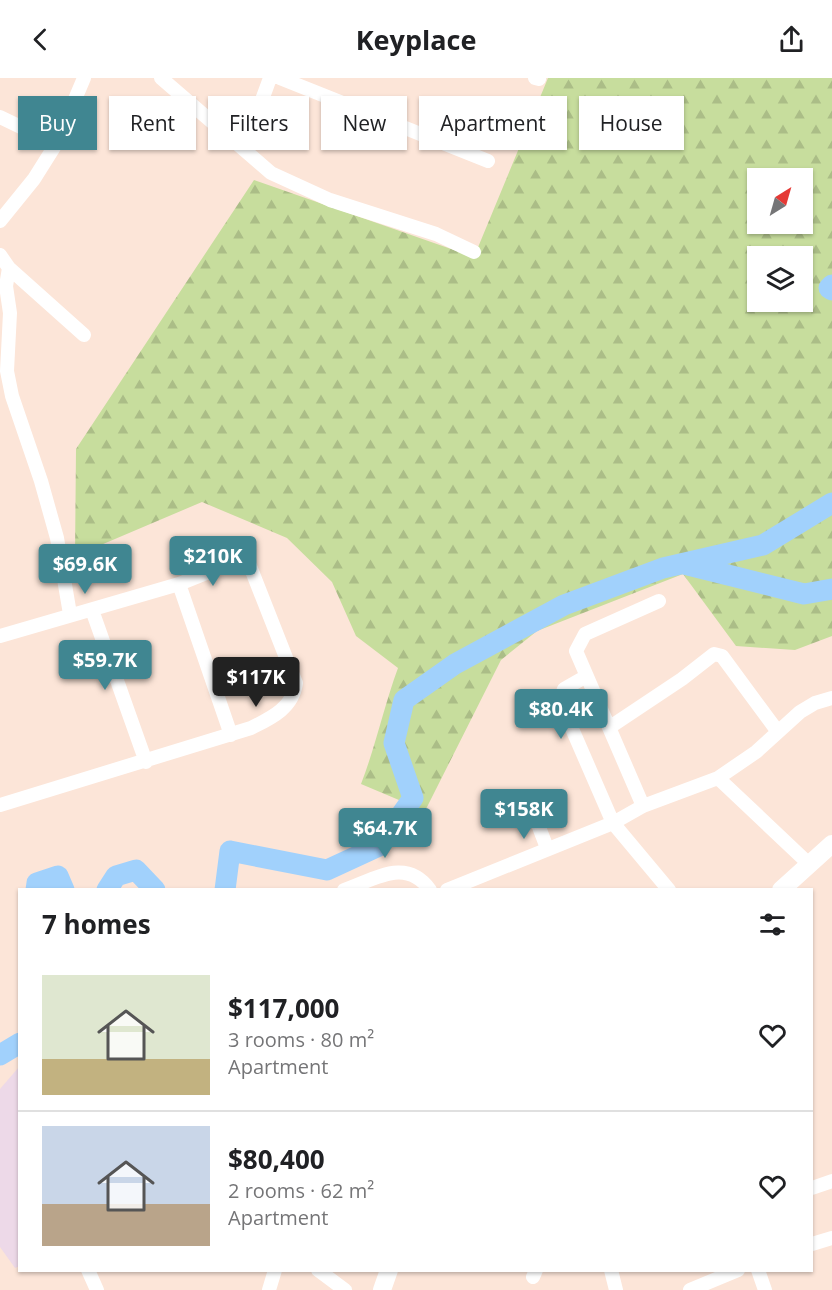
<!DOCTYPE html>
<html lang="en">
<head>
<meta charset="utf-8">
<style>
	body { margin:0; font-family:"Open Sans",sans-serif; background:#f2f2f2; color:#202124; height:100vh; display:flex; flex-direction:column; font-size:22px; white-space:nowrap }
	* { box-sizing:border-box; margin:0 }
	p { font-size:20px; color:#757577 }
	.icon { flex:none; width:33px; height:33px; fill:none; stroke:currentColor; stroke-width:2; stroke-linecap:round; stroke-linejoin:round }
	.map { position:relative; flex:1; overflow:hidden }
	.panel { position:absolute; left:18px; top:810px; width:795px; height:384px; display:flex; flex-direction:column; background:#fff; border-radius:0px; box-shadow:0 2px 4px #0004 }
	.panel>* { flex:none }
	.banner { position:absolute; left:18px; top:18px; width:796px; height:54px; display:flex; gap:12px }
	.needle { width:39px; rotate:37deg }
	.controls { position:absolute; left:747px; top:90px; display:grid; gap:12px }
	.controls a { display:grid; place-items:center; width:66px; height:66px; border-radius:0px; background:#fff; box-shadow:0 2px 4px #0004; font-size:30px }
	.price { position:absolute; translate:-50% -51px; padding:0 14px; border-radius:6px; background:#408691; color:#fff; font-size:20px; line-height:39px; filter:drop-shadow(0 2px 3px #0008) }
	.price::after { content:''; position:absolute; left:50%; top:36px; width:18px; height:14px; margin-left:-9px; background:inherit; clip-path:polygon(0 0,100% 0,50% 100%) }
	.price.current { background:#222; color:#fff }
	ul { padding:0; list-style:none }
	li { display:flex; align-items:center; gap:18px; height:150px; padding:0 24px }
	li+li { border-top:2px solid #e0e0e0 }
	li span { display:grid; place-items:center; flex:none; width:168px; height:120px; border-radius:0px; color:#555 }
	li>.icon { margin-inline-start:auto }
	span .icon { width:72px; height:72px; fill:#fffc; stroke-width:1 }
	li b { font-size:26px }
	h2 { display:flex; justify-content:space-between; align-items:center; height:72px; padding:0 24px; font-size:26px }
	.chip { padding:0 21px; border-radius:0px; background:#fff; box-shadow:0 2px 4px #0004; font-size:21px; line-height:54px }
	.chip.current { background:#408691; color:#fff }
	header { display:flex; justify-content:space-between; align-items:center; height:78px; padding:0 24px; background:#fff; font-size:27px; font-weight:700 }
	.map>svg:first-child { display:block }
	.commercial { fill:#edd9e8 }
	.forest { fill:url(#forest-firs); fill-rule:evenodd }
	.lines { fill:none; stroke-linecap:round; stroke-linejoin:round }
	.river { stroke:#a1d1fc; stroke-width:21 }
	.minor { stroke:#fff; stroke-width:14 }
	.major { stroke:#fff; stroke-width:18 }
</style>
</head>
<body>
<header><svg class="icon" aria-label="back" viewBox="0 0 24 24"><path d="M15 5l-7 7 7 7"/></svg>Keyplace<svg class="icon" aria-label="share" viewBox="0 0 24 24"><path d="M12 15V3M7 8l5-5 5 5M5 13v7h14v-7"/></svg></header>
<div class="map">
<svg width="832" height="1212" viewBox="0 0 832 1212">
	<defs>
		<pattern id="forest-firs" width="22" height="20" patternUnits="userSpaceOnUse" patternTransform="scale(1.5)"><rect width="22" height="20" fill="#c7dd9d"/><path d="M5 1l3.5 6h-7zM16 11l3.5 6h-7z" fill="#abbd87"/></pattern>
	</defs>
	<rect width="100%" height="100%" fill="#fce5d8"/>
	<path class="commercial" d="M19 989 20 1188 15 1190 0 1169V1011Z"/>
	<path class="forest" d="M548 0H832V198L826 216 832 221V558L795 572 736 568 683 496 537 553 501 582 425 733 361 706C376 667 384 628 398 590L356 558 332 504 287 460 202 424 75 478 76 371 254 102 474 179ZM758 100H802V146H758ZM758 178H802V224H758Z"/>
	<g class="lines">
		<path class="river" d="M832 207 829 210 832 212
			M684 486 804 516 832 511
			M36 812 37 805 58 798 64 812
			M107 812 116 798 136 792 155 812
			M225 812 230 773 327 792 379 768 413 720 394 665 404 622 455 586 564 527 663 490 763 467 832 425
			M0 977 20 965"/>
		<path class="minor" d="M161 0 271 95 330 122 436 156 474 174
			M280 0 488 83
			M535 0 539 1
			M0 39 56 66
			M244 71 270 0
			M0 143 34 101 56 66 84 0
			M0 177 9 190 84 257
			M9 190 6 208 10 235 7 293 12 318 41 403 57 460 70 536
			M179 506 231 657
			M92 532 146 684
			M0 558 179 506 241 481 250 488 296 605C293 630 271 640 251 650L0 727
			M585 599 564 611 561 620 563 630 613 745 669 812
			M610 649 682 601 714 576 722 578 778 654
			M718 700 809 786
			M643 728 576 573 585 556 659 523
			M534 736 547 770
			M344 812C376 801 406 779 430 812
			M447 812 613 745 643 728 718 700 756 674 800 634 815 625 832 620
			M812 1110 832 1103
			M812 1166 832 1160
			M88 1192 97 1212
			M318 1192 345 1212
			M611 1192 616 1212
			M758 1192 765 1212
			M533 1199 536 1192
			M269 1212 275 1192
			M690 1212 738 1192"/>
		<path class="major" d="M781 812 832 766
			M382 1212 389 1192"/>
	</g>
</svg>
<div class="controls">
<a><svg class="needle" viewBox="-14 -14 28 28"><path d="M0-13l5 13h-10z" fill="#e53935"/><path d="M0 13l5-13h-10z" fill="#757577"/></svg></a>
<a><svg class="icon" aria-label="layers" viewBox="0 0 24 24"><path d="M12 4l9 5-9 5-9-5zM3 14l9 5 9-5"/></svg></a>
</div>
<b class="price" style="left:213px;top:509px">$210K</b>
<b class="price" style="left:85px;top:517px">$69.6K</b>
<b class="price" style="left:105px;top:613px">$59.7K</b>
<b class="price current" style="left:256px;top:630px">$117K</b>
<b class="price" style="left:561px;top:662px">$80.4K</b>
<b class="price" style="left:524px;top:762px">$158K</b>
<b class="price" style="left:385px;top:781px">$64.7K</b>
<div class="banner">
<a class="chip current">Buy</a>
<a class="chip">Rent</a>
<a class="chip">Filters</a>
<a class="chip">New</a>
<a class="chip">Apartment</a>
<a class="chip">House</a>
</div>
<section class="panel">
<h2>7 homes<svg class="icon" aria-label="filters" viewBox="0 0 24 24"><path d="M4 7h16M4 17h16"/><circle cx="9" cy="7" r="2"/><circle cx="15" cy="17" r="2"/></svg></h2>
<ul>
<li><span style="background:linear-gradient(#dfe7d0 70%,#c2b280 0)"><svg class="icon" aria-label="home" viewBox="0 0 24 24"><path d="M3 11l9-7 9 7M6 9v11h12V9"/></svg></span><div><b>$117,000</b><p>3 rooms · 80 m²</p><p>Apartment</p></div><svg class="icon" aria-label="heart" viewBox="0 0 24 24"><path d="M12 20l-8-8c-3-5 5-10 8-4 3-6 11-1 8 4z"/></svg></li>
<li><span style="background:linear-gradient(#c9d6e8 65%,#b9a48a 0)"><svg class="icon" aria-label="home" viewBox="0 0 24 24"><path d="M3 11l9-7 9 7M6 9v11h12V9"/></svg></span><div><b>$80,400</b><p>2 rooms · 62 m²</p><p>Apartment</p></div><svg class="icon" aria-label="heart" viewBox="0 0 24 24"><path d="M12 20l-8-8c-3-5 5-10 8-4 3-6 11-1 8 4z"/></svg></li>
</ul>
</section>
</div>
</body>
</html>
